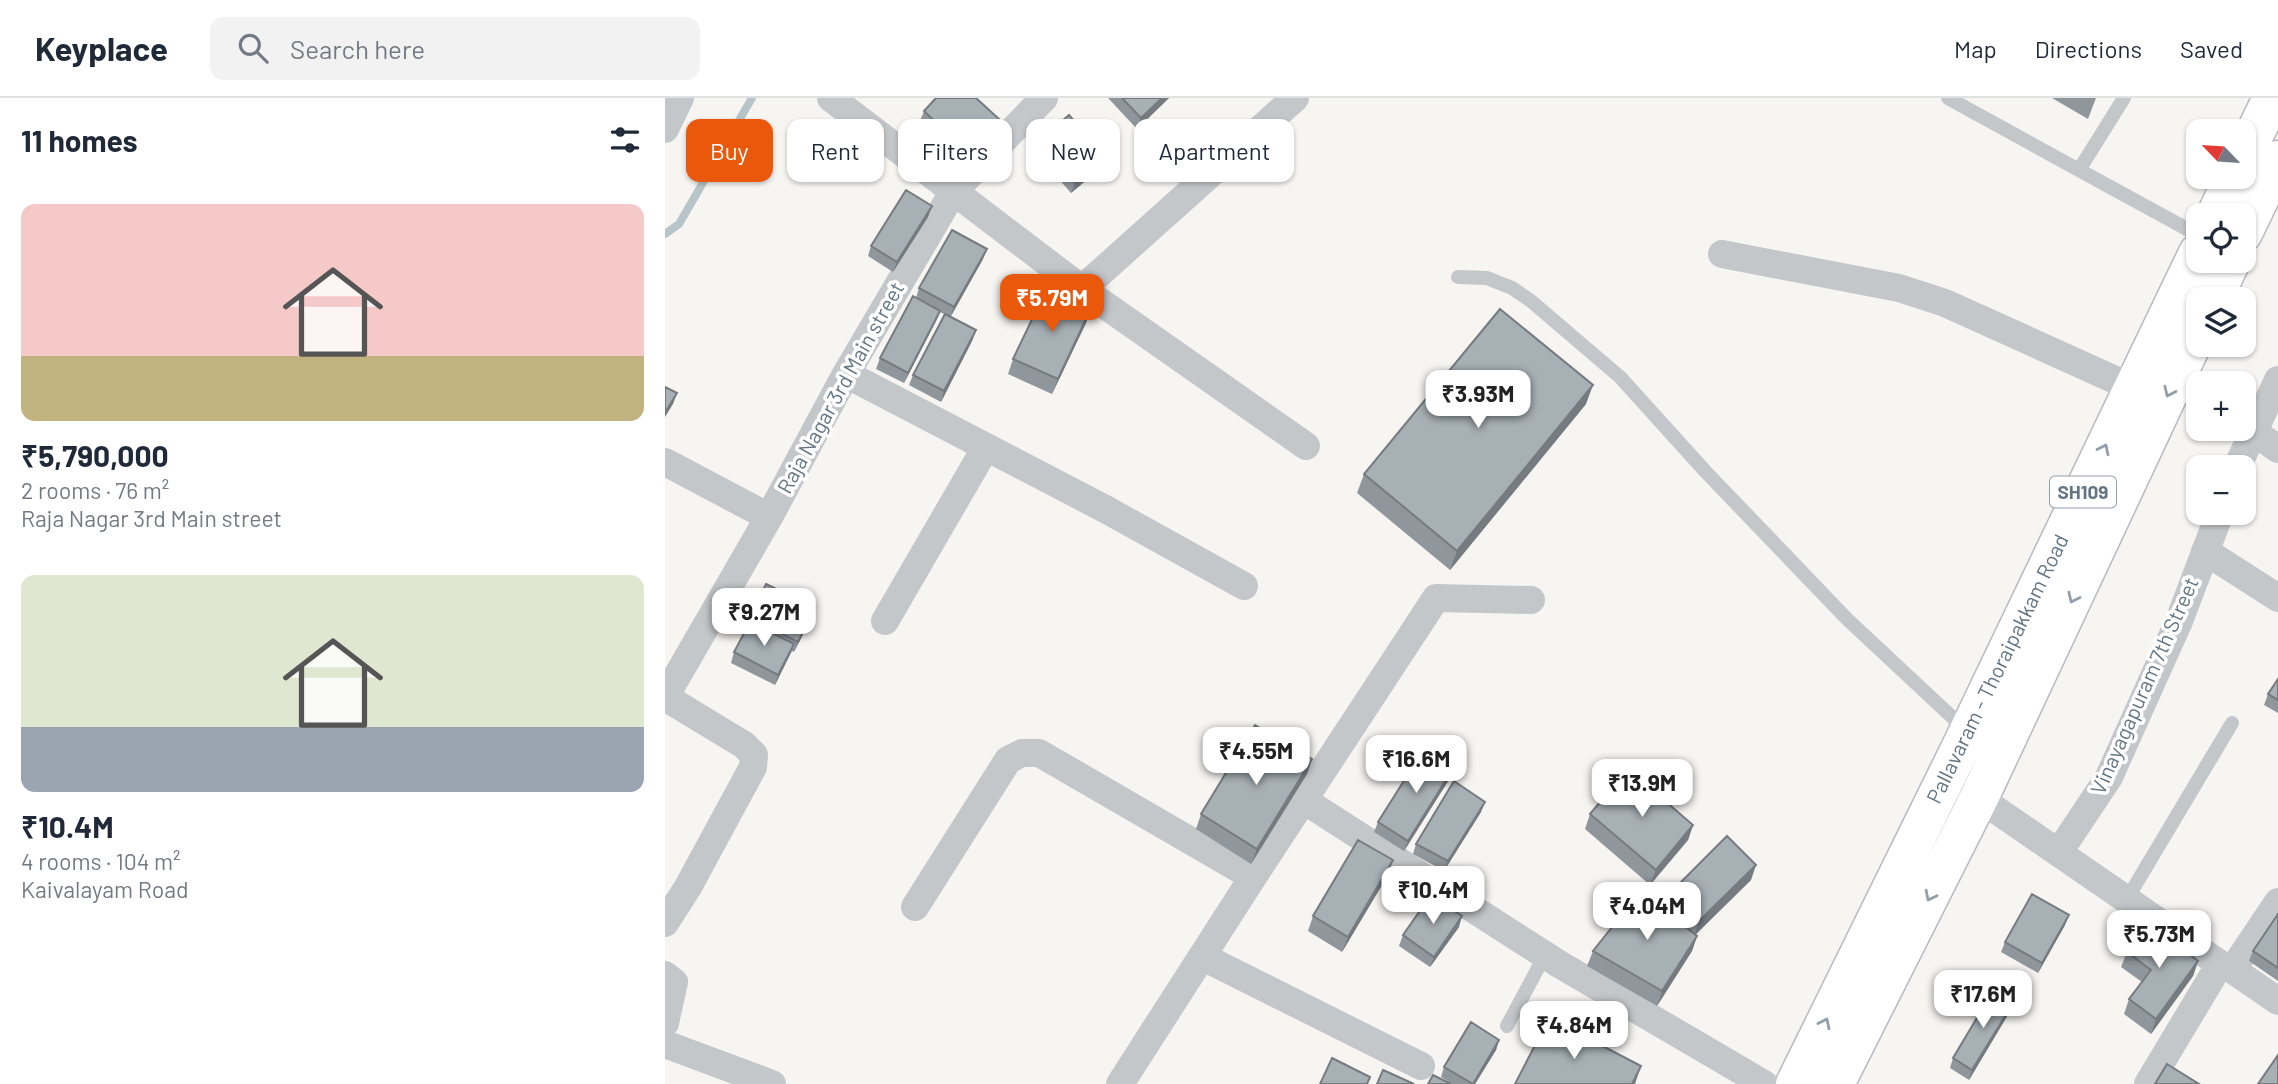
<!DOCTYPE html>
<html lang="en">
<head>
<meta charset="utf-8">
<style>
	body { margin:0; font-family:Barlow,sans-serif; background:#f2f2f3; color:#1f2937; height:100vh; display:flex; flex-direction:column; font-size:26px; white-space:nowrap }
	* { box-sizing:border-box; margin:0 }
	p { font-size:23px; color:#747a83 }
	.icon { flex:none; width:38px; height:38px; fill:none; stroke:currentColor; stroke-width:2; stroke-linecap:round; stroke-linejoin:round }
	.map { position:relative; flex:1; overflow:hidden }
	.side { display:flex; flex-direction:column; background:#fff; width:665px }
	.side>* { flex:none }
	.top-card { position:absolute; left:21px; top:21px; width:665px; height:63px; display:flex; gap:14px }
	.needle { width:46px; rotate:295deg }
	.controls { position:absolute; left:1521px; top:21px; display:grid; gap:14px }
	.controls a { display:grid; place-items:center; width:70px; height:70px; border-radius:14px; background:#fff; box-shadow:0 2px 5px #0004; font-size:35px }
	.price { position:absolute; translate:-50% -60px; padding:0 16px; border-radius:14px; background:#fff; color:#222; font-size:23px; line-height:46px; filter:drop-shadow(0 2px 4px #0008) }
	.price::after { content:''; position:absolute; left:50%; top:42px; width:21px; height:16px; margin-left:-10px; background:inherit; clip-path:polygon(0 0,100% 0,50% 100%) }
	.price.current { background:#ea580c; color:#fff }
	ul { padding:0; list-style:none }
	li { display:grid; align-content:center; gap:14px; height:371px; padding:0 21px }
	li span { display:grid; place-items:center; height:217px; border-radius:14px; color:#555 }
	li>.icon { margin-inline-start:auto }
	span .icon { width:126px; height:126px; fill:#fffc; stroke-width:1 }
	li b { font-size:30px }
	h2 { display:flex; justify-content:space-between; align-items:center; height:84px; padding:0 21px; font-size:30px }
	.tag { padding:0 24px; border-radius:14px; background:#fff; box-shadow:0 2px 5px #0004; font-size:24px; line-height:63px }
	.tag.current { background:#ea580c; color:#fff }
	header { display:flex; align-items:center; gap:42px; box-sizing:border-box; height:98px; padding:0 35px; background:#fff; border-bottom:2px solid #e0e1e3 }
	header strong { font-size:33px }
	nav { display:flex; gap:38px; margin-inline-start:auto; font-size:24px }
	.search { width:490px; height:63px; background:#f2f2f3; display:flex; align-items:center; gap:18px; box-sizing:border-box; padding:0 24px; border-radius:14px; color:#747a83; font-size:26px }
	main { display:flex; flex:1; min-height:0 }
	.map>svg:first-child { display:block }
	.lines { fill:none; stroke-linecap:round; stroke-linejoin:round }
	.stream { stroke:#b8c5c8; stroke-width:8 }
	.primary-casing { stroke:#b6babe; stroke-width:41 }
	.service { stroke:#c3c7ca; stroke-width:14 }
	.minor { stroke:#c3c7ca; stroke-width:28 }
	.primary { stroke:#fff; stroke-width:38 }
	.wall { fill:#90979c }
	.shaded-wall { fill:#757b7f }
	.building { fill:#a7b0b5; stroke:#757b7f; stroke-width:2 }
	.oneway { stroke:#929fa9 }
	.labels { text-anchor:middle; stroke-width:7; stroke-linejoin:round; paint-order:stroke }
	.shield { fill:#fff; stroke:#929fa9; stroke-width:2 }
	.shield-label { font-size:19px; font-weight:bold; fill:#647684 }
	.street-label { font-size:21px; fill:#647684; stroke:#fff }
</style>
</head>
<body>
<header>
<strong>Keyplace</strong>
<div class="search"><svg class="icon" aria-label="search" viewBox="0 0 24 24"><circle cx="10" cy="10" r="6"/><path d="M15 15l6 6"/></svg>Search here</div>
<nav><a>Map</a><a>Directions</a><a>Saved</a></nav>
</header>
<main>
<section class="side">
<h2>11 homes<svg class="icon" aria-label="filters" viewBox="0 0 24 24"><path d="M4 7h16M4 17h16"/><circle cx="9" cy="7" r="2"/><circle cx="15" cy="17" r="2"/></svg></h2>
<ul>
<li><span style="background:linear-gradient(#f6c9c9 70%,#c2b280 0)"><svg class="icon" aria-label="home" viewBox="0 0 24 24"><path d="M3 11l9-7 9 7M6 9v11h12V9"/></svg></span><div><b>₹5,790,000</b><p>2 rooms · 76 m²</p><p>Raja Nagar 3rd Main street</p></div></li>
<li><span style="background:linear-gradient(#dfe7d0 70%,#9aa5b1 0)"><svg class="icon" aria-label="home" viewBox="0 0 24 24"><path d="M3 11l9-7 9 7M6 9v11h12V9"/></svg></span><div><b>₹10.4M</b><p>4 rooms · 104 m²</p><p>Kaivalayam Road</p></div></li>
</ul>
</section>
<div class="map">
<svg width="1613" height="986" viewBox="0 0 1613 986">
	<rect width="100%" height="100%" fill="#f6f5f2"/>
	<g class="lines">
		<path class="stream" d="M0 136 14 126 87 0"/>
		<g class="primary-casing">
			<path id="primary" d="M1578 60 1607 0
				M1551 117 1569 79
				M1578 135 1613 62
				M1548 201 1566 163
				M1130 986 1296 649 1533 155
				M1170 986 1314 700 1533 233"/>
		</g>
		<path class="service" d="M1283 0 1414 72 1459 0
			M1414 72 1533 137
			M793 179 822 180 847 190 866 203 955 279 1040 373 1182 521 1302 633
			M1462 801 1567 625
			M842 928 880 857"/>
		<path class="minor" d="M166 0 417 191 641 348
			M0 31 15 0
			M1057 156 1234 190 1280 205 1468 290
			M417 191 630 0
			M181 276 442 412 579 488
			M1589 334 1613 351
			M0 364 104 419
			M1572 369 1613 282
			M1540 453 1613 500
			M220 523 321 349
			M0 599 104 419 181 276 288 94 379 0
			M1299 692 1314 700 1555 866 1565 870 1613 903
			M640 703 894 866 1099 986
			M1394 754 1444 679 1514 523 1555 415
			M250 809 343 662 357 655H374L588 779
			M0 825 23 789 88 669 89 657 79 647 0 599
			M538 859 756 968
			M1565 870 1572 865 1613 804
			M0 877 9 884 0 925
			M0 946 107 986
			M455 986 588 779 771 500 866 502
			M1483 986 1555 866"/>
		<use href="#primary" class="primary"/>
	</g>
	<path class="wall" d="M443 0H504L472 31Z
		M1387 0H1431L1423 21Z
		M259 13 330 31 298 64 255 23Z
		M374 43 437 69 406 95 370 54Z
		M263 119 228 174 203 158 206 148Z
		M318 161 285 219 311 232 307 243 276 304 244 287 248 277 279 216 275 214 271 223 239 285 211 271 215 260 251 200 254 190Z
		M421 225 387 296 343 276 348 261Z
		M921 306 785 472 692 395 699 376Z
		M150 510 146 520 129 554 127 553 110 587 66 565 69 554 82 530H81L85 520Z
		M1613 581V615L1599 607 1603 596Z
		M647 661 642 676 586 766 531 731 536 716Z
		M789 669 785 680 739 753 709 734 713 724Z
		M816 714 779 773 748 756 751 746Z
		M925 716 1028 727 1023 742 985 787 920 731Z
		M723 777 677 854 643 833 648 818Z
		M1086 782 1030 837 1032 838 1027 853 992 908 922 868 928 853 1017 826 1000 809 1006 794Z
		M1613 816V883L1584 863 1588 853Z
		M1400 827 1373 875 1336 854 1340 844Z
		M794 829 765 869 734 848 738 837Z
		M1462 854 1533 863 1528 878 1486 936 1459 916 1464 901 1477 884 1456 869Z
		M1348 905 1344 915 1304 982 1285 970 1288 960Z
		M834 942 831 952 810 986H787L776 979 779 969Z"/>
	<path class="shaded-wall" d="M497 0H504L472 31 476 20Z
		M334 21 330 31 298 64 302 54Z
		M440 59 437 69 406 95 410 85Z
		M267 108 263 119 228 174 232 164Z
		M322 151 318 161 285 220 289 209Z
		M426 210 421 225 387 296 393 281Z
		M275 213 271 223 239 285 243 275Z
		M311 232 307 243 276 304 279 293Z
		M928 287 921 306 785 472 792 453Z
		M12 295 8 306 0 319V315Z
		M150 510 146 520 129 554 133 544Z
		M129 546 125 556 110 587 113 577Z
		M647 661 642 676 586 766 592 751Z
		M789 669 785 680 739 753 743 743Z
		M820 704 816 714 779 773 783 763Z
		M1028 727 1023 742 985 787 991 772Z
		M728 762 723 777 677 854 683 839Z
		M1091 767 1086 782 1029 838 1034 823Z
		M1404 817 1400 827 1373 875 1377 865Z
		M797 818 794 829 765 869 769 859Z
		M1032 838 1027 853 992 908 997 893Z
		M1533 863 1528 878 1486 936 1491 921Z
		M1348 905 1344 915 1304 982 1307 972Z
		M834 942 831 952 810 986H807Z
		M976 968 970 986H967Z"/>
	<path class="building" d="M271 0H311L334 21 302 54 259 13Z
		M457 0H497L476 20Z
		M404 17 440 59 410 85 374 43Z
		M241 92 267 108 232 164 206 148Z
		M287 132 322 151 289 209 254 190Z
		M382 190 426 210 393 281 348 261Z
		M248 198 275 213 243 275 215 260Z
		M835 211 928 287 792 453 699 376Z
		M280 216 311 232 279 293 248 277Z
		M0 289 12 295 0 315Z
		M101 486 150 510 133 544 85 520Z
		M85 524 129 546 113 577 69 554Z
		M1613 581V602L1603 596Z
		M590 627 647 661 592 751 536 716Z
		M759 651 789 669 743 743 713 724Z
		M963 671 1028 727 991 772 925 716Z
		M789 683 820 704 783 763 751 746Z
		M1062 738 1091 767 1034 823 1006 794Z
		M693 742 728 762 683 839 648 818Z
		M976 793 1032 838 997 893 928 853Z
		M1367 796 1404 817 1377 865 1340 844Z
		M766 797 797 818 769 859 738 837Z
		M1613 816V870L1588 853Z
		M1483 826 1533 863 1491 921 1464 901 1486 872 1462 854Z
		M1328 893 1348 905 1307 972 1288 960Z
		M884 920 976 968 967 986H850Z
		M806 924 834 942 808 986 779 969Z
		M1613 957V986H1593Z
		M667 960 705 979 702 986H655Z
		M1502 966 1534 986H1490Z
		M718 972 749 986H712Z
		M768 977 786 986H763Z"/>
	<defs><path id="oneway-chevron" d="M-2-3.5L2.5 0L-2 3.5" fill="none" stroke-width="1.6" stroke-linecap="round" stroke-linejoin="round" transform="scale(1.75)"/></defs>
	<g class="oneway">
		<use href="#oneway-chevron" transform="translate(1504 294) rotate(115)"/>
		<use href="#oneway-chevron" transform="translate(1439 351) rotate(-64)"/>
		<use href="#oneway-chevron" transform="translate(1408 500) rotate(115)"/>
		<use href="#oneway-chevron" transform="translate(1265 798) rotate(117)"/>
		<use href="#oneway-chevron" transform="translate(1160 925) rotate(-64)"/>
	</g>
	<g class="labels">
		<rect class="shield" x="1385" y="378.5" width="66" height="31" rx="5"/>
		<g class="shield-label">
			<text x="1418" y="401">SH109</text>
		</g>
		<g class="street-label">
			<text transform="translate(176 290) rotate(-61)" y="7">Raja Nagar 3rd Main street</text>
			<text transform="translate(1333 571) rotate(-64)" y="7">Pallavaram - Thoraipakkam Road</text>
			<text transform="translate(1480 588) rotate(-66)" y="7">Vinayagapuram 7th Street</text>
		</g>
	</g>
</svg>
<div class="controls">
<a><svg class="needle" viewBox="-14 -14 28 28"><path d="M0-13l5 13h-10z" fill="#e53935"/><path d="M0 13l5-13h-10z" fill="#747a83"/></svg></a>
<a><svg class="icon" aria-label="locate" viewBox="0 0 24 24"><circle cx="12" cy="12" r="6"/><path d="M12 2v4M12 18v4M2 12h4M18 12h4"/></svg></a>
<a><svg class="icon" aria-label="layers" viewBox="0 0 24 24"><path d="M12 4l9 5-9 5-9-5zM3 14l9 5 9-5"/></svg></a>
<a>+</a>
<a>−</a>
</div>
<b class="price current" style="left:387px;top:236px">₹5.79M</b>
<b class="price" style="left:813px;top:332px">₹3.93M</b>
<b class="price" style="left:99px;top:550px">₹9.27M</b>
<b class="price" style="left:591px;top:689px">₹4.55M</b>
<b class="price" style="left:751px;top:697px">₹16.6M</b>
<b class="price" style="left:977px;top:721px">₹13.9M</b>
<b class="price" style="left:768px;top:828px">₹10.4M</b>
<b class="price" style="left:982px;top:844px">₹4.04M</b>
<b class="price" style="left:1494px;top:872px">₹5.73M</b>
<b class="price" style="left:1318px;top:932px">₹17.6M</b>
<b class="price" style="left:909px;top:963px">₹4.84M</b>
<div class="top-card">
<a class="tag current">Buy</a>
<a class="tag">Rent</a>
<a class="tag">Filters</a>
<a class="tag">New</a>
<a class="tag">Apartment</a>
</div>
</div>
</main>
</body>
</html>
